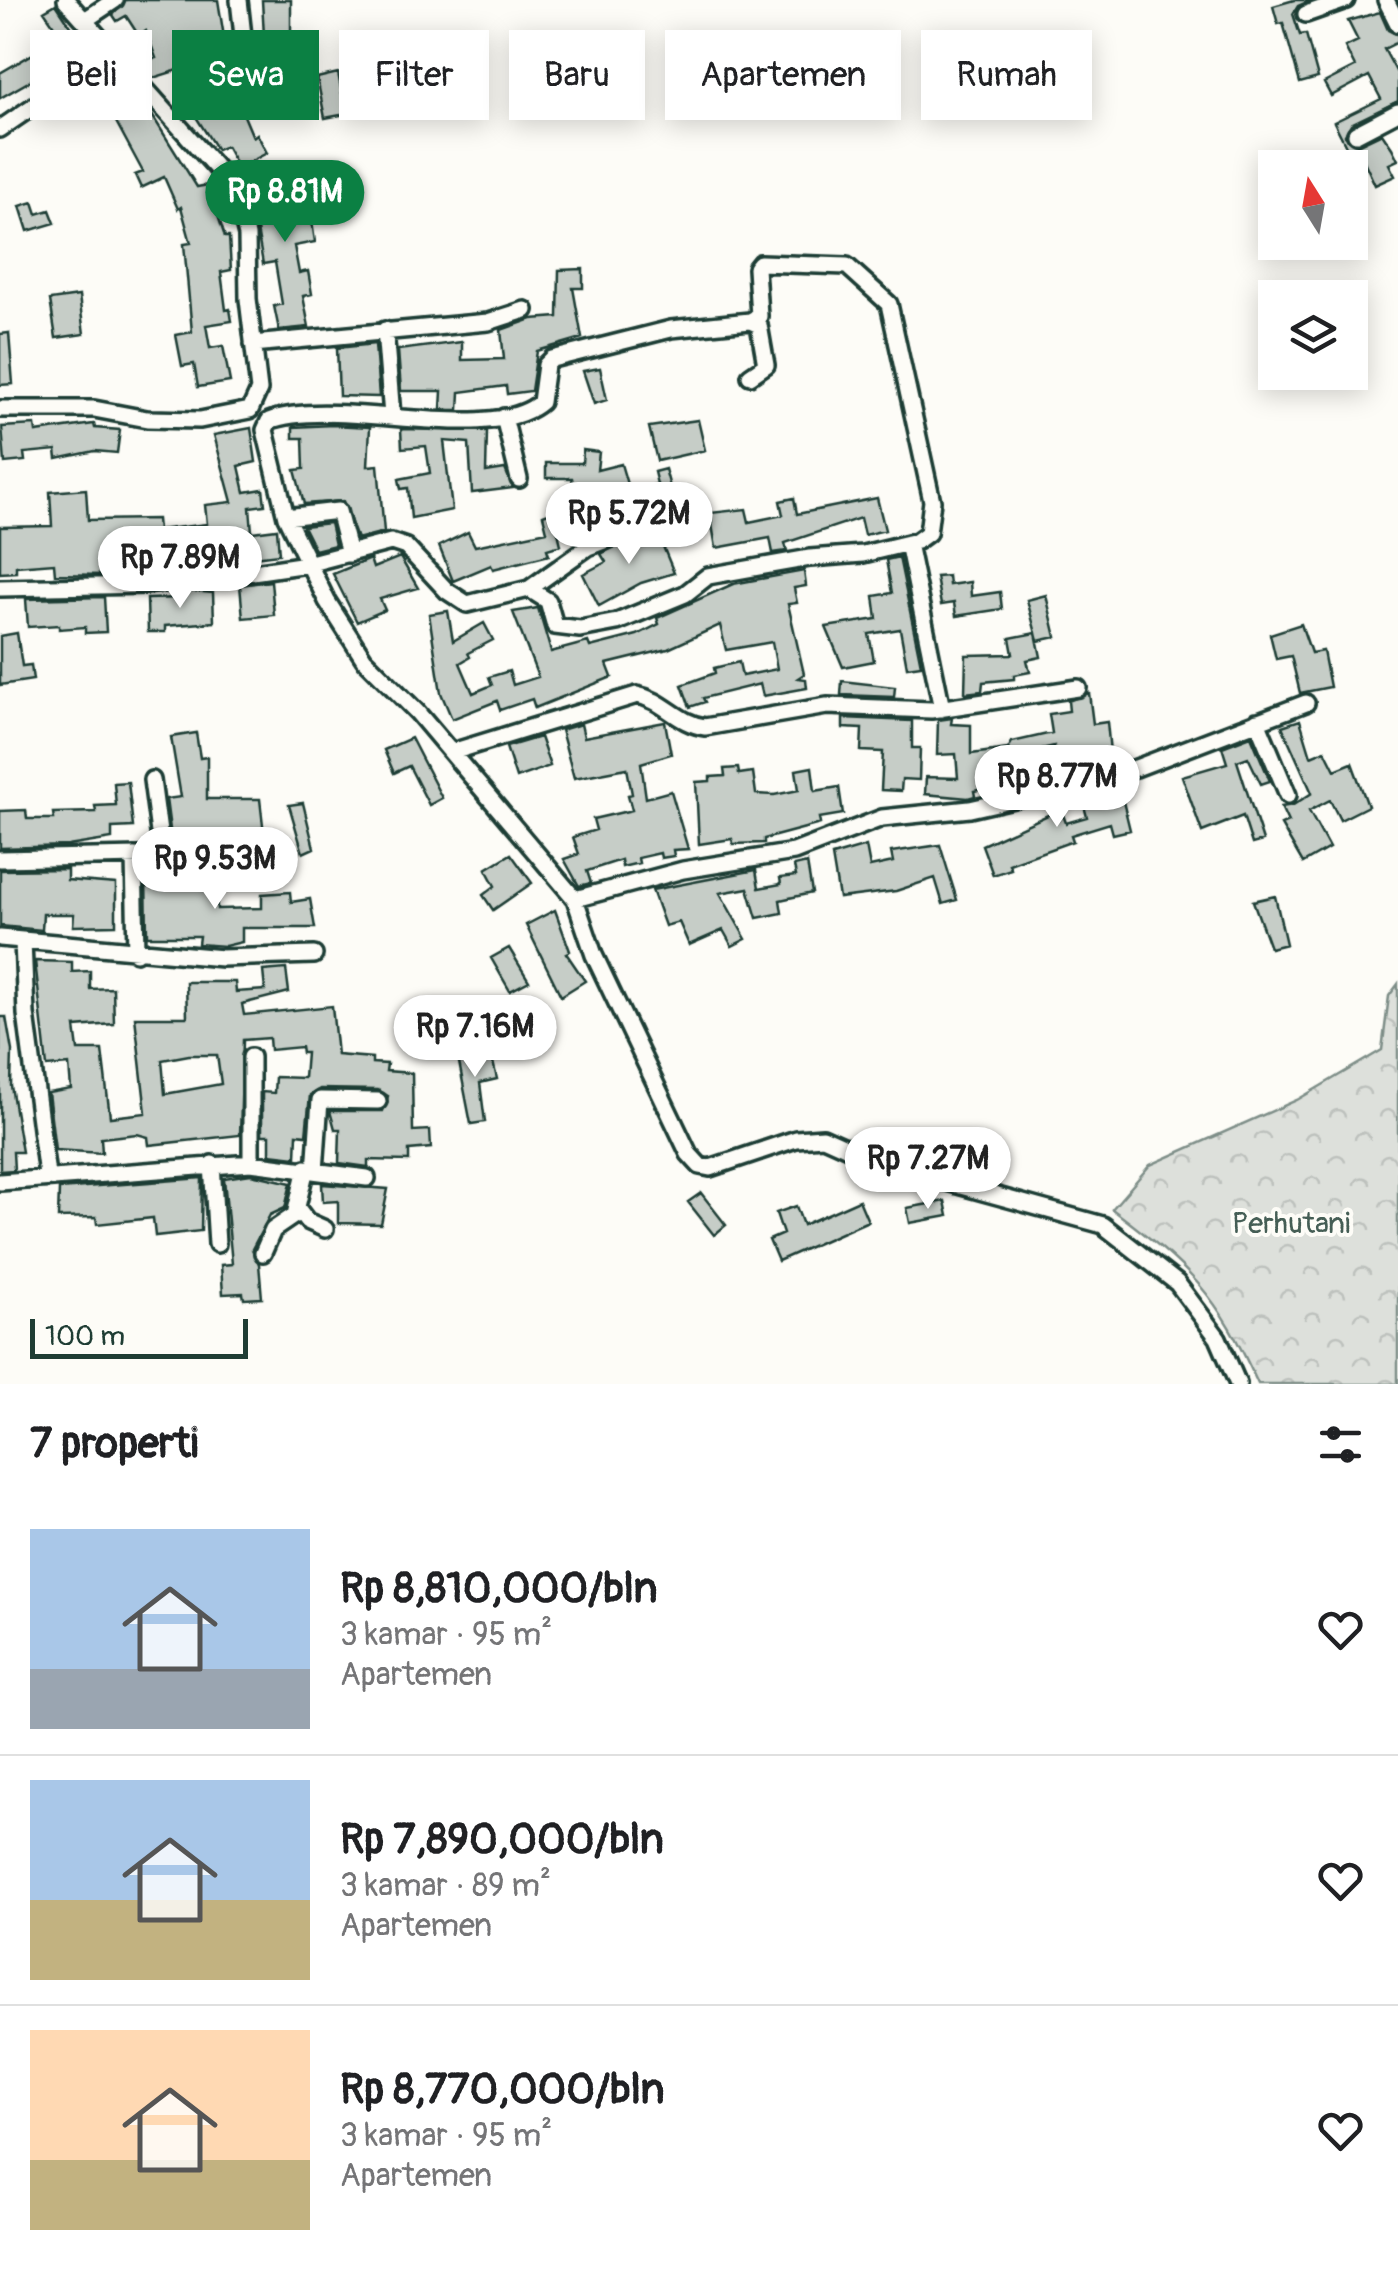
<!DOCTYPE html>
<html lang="id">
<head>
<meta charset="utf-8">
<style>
	body { margin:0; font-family:Pangolin,sans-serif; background:#f2f2f2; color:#202124; height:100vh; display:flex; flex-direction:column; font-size:38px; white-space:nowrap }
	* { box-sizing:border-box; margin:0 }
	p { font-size:32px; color:#757577 }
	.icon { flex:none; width:55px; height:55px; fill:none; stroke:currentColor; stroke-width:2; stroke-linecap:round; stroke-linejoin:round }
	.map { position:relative; height:1384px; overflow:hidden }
	.details { display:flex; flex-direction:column; background:#fff; flex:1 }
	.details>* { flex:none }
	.guide { position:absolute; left:30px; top:30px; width:1340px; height:90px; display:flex; gap:20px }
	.needle { width:65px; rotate:349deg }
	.tools { position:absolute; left:1258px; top:150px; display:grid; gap:20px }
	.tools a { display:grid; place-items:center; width:110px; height:110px; border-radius:0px; background:#fff; box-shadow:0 5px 25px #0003; font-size:50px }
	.scale { position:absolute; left:30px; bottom:25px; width:218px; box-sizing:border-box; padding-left:10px; border:5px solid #1f3d34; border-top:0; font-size:28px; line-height:35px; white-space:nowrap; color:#1f3d34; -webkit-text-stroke:8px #fdfcf7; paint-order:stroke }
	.price { position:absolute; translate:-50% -85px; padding:0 22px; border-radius:35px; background:#fff; color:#222; font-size:32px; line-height:65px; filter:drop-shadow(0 2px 5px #0008) }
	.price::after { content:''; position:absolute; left:50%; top:60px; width:30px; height:22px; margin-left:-15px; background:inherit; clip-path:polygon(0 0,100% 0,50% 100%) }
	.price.on { background:#0b8043; color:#fff }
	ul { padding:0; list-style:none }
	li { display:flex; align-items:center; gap:30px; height:250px; padding:0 30px }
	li+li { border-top:2px solid #e0e0e0 }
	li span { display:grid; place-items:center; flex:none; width:280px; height:200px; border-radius:0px; color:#555 }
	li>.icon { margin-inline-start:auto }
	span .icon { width:120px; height:120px; fill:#fffc; stroke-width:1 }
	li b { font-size:42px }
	h2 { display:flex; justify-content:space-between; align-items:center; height:120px; padding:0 30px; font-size:42px }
	.chip { padding:0 35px; border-radius:0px; background:#fff; box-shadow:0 5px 25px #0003; font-size:35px; line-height:90px }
	.chip.on { background:#0b8043; color:#fff }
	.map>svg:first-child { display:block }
	.forest { fill:url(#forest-crowns); stroke:#7e8e88; stroke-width:2.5 }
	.building { fill:#c6cdc7; stroke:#1f3d34; stroke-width:2.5; fill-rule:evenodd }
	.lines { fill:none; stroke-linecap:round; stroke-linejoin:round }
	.street-casing { stroke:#1f3d34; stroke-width:22 }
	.street { stroke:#fdfcf7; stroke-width:15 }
	.labels { text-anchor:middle; stroke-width:8; stroke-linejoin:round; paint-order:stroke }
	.park-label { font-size:30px; fill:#455e55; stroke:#fdfcf7 }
</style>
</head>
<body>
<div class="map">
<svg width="1398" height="1384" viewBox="0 0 1398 1384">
	<defs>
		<pattern id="forest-crowns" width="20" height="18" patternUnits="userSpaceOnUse" patternTransform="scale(2.5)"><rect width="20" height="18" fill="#dde0db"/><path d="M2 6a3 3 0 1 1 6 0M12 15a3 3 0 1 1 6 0" fill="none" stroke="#bdc1bd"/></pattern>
	</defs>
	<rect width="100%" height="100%" fill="#fdfcf7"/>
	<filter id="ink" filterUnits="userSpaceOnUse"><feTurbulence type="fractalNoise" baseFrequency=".01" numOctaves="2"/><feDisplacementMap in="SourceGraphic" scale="20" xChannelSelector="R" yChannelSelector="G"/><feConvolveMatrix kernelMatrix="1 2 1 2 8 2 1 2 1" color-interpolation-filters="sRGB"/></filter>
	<g filter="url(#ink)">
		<path class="forest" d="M1398 984V1384H1258C1217 1293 1190 1268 1112 1209L1150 1165 1297 1100 1382 1050 1389 996Z"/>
		<path class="building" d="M126 0H218L224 37 212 39 215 52 195 55 196 64H204L218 107 237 99 253 137 257 134 267 153 238 168 226 146 217 150 191 109 187 90 182 91 178 70 153 78 147 61 156 58 146 31 139 36 126 16 117 21 113 15Z
			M262 0H291V39L264 36Z
			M1294 0H1312L1298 6 1293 14 1300 35 1306 34 1318 78 1300 83 1283 23 1278 24 1273 6Z
			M56 4 82 43 39 64 44 73 0 98V73L62 37 44 11Z
			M1380 12 1388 30 1398 35V42L1384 49 1398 75V101L1351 124 1345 135 1357 145 1382 133 1392 148 1398 160 1389 164 1395 176 1375 185 1364 161 1348 167 1342 150 1347 148 1334 122 1381 99 1369 76 1331 96 1324 83 1355 67 1345 47 1358 41 1348 21Z
			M238 65 291 66V81L260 80V90L240 91Z
			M111 68 136 112 147 107 197 187 208 185 225 237H229L231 270 221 272 226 310 230 309 232 321 206 325 210 348 223 346 230 382 198 387 194 364 182 366 176 335 192 332 184 244 191 243 181 207 178 209 164 177 141 188 135 175 143 172 93 79Z
			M338 73 346 114 325 118 317 78Z
			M284 172 288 196 308 194 315 242 294 246 299 273 308 271 312 294 303 296 309 327 279 330 274 306 282 304 275 262 263 264 253 207 260 206 255 177Z
			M33 202 37 214 50 210 55 223 28 231 20 206Z
			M583 269V288H573L582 338 537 351 531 391 507 394 506 386 460 392 459 410H450L441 409 442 391H401L398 350 462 342V360L504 359 501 330 532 319 558 317 559 270Z
			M79 296 84 334 56 338 50 300Z
			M9 333 13 384 0 385V334Z
			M375 344 379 397 339 396 337 348Z
			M600 368 607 400 594 404 583 371Z
			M698 420 705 450 657 461 649 427Z
			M94 424 95 428 120 430 117 453 95 451 57 459 56 450 24 453 25 461 5 463 2 427 35 425 36 432Z
			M332 425 370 427 368 466 378 465 384 532 357 539 343 501 304 504 295 470 304 469 303 438H293V427Z
			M251 428 256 462 239 466 245 492 263 489 265 505 250 507 252 532 277 529 279 554 212 562 211 556 138 564V557L112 559 113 571 103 575 55 574 54 563 16 566V572L0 573V527L52 526 50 492 86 489 88 520 157 519 158 530 207 524 205 505 232 502 214 435Z
			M401 429 487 431 486 472 505 469 513 488 472 493 469 443 444 441 452 510 411 518 408 488 401 489 399 479 430 473 426 446 402 448Z
			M583 450 599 452 597 470 621 464 629 491 657 484 654 472 665 469 673 498 622 513 616 489 604 485 596 497 602 528 558 532 561 545 547 549 549 555 493 569 491 565 453 581 439 546 468 532 475 546 547 531 543 515 577 502 572 478H546V463H582Z
			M794 498 797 514 877 498 885 530 864 535 860 518 785 543 787 551 773 553 770 538 716 548 710 513 746 509 749 522 783 515 780 501Z
			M330 523 335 545 315 550 303 526Z
			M655 527 674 573 641 583 599 606 583 574 606 562 601 554Z
			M400 557 418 588 380 599 385 610 357 622 333 574 370 559 373 568Z
			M899 557 921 665 907 667 900 629 869 634 874 661 843 667 826 627 877 619 874 596 892 593 886 560Z
			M804 571 806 586 794 588 797 603 788 604 804 674 798 678 806 679 807 688 763 696 760 684 703 698 705 702 690 707 682 685 715 673 714 668 739 662 742 676 777 669 772 642 726 650 720 625 668 649 607 664 612 677 535 708 532 699 500 710 497 701 452 719 441 693 429 614 448 611 453 641 484 623 493 640 468 653 470 657 460 663 473 693 492 685 489 677 509 671 513 685 538 677 513 612 538 608 551 652 588 642 590 647 637 635 659 624 657 618 733 584Z
			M948 576 949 585 970 582 971 596 1000 592 1002 609 956 616 954 603 941 605 936 577Z
			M271 581 274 615 243 618 240 585Z
			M193 591 213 593 214 622 165 626V632H148L147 599 181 598V592Z
			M1046 595 1056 637 1038 641 1027 600Z
			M104 597 106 632 85 633V627L59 629V625L28 627 26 599Z
			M1301 624 1311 653 1323 651 1330 687 1300 693 1291 656 1276 659 1270 634Z
			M17 633 22 666 31 665 33 680 0 685V636Z
			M1036 633 1041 657 1027 660 1030 672 1014 675V679L983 682 982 691 965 693 966 655 1013 654 1010 638Z
			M842 681 895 687 894 697 841 695Z
			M1089 693 1093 724 1107 722 1111 762 1072 766 1073 774 1057 776 1054 746 1021 754 1027 780 974 791 975 796 968 798 925 794 926 777 958 778 956 754 937 755 938 720 952 718 951 724 971 725V754L1008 749 1012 742 1052 733 1049 714 1069 711 1068 701Z
			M843 718 912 721V748H920L919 780 902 779 901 791 881 790 883 752 861 751 862 729 843 728Z
			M1300 720 1311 756 1325 750 1335 770 1352 763 1368 806 1340 820 1330 800 1309 811 1329 848 1303 863 1281 825 1288 822 1281 807 1293 805 1312 793 1282 726Z
			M665 722 671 754 641 763 646 798 671 791 688 849 673 850 674 856 661 858 660 853 638 858 639 863 622 867 621 860 587 871 591 883 579 886 564 859 579 854 573 837 596 830 593 819 632 810 628 795 632 794 627 768 574 778 561 730 581 724 584 737Z
			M196 733 200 758 207 757V799H260L264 834 238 838V843H214L213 838 190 841 189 834 171 837 166 799 181 797 171 737Z
			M1251 736 1270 781 1261 784 1248 757 1237 761 1263 841 1252 844 1243 816 1202 832 1182 776 1227 763 1222 747Z
			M540 737 550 766 516 778 506 747Z
			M411 738 442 798 429 805 409 766 394 773 384 750Z
			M812 767 815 791 839 787 843 814 819 818 820 824 764 839V843L733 844 732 839 699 844 696 782 710 781V777L725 776 724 769 738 768 739 774 753 772 756 794 774 795 799 790 796 770Z
			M128 782 133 827 112 828V839L68 846 0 848V811L26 810 27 819H54L53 813 96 812 95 806 116 805 114 783Z
			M1119 785 1130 830 1113 834 1110 823 1071 835 1073 841 1009 864 1011 869 993 875 982 845 1061 809 1066 823 1087 817 1081 795Z
			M303 803 314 848 303 853 289 805Z
			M940 845 957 900 943 904 935 878 896 891 839 898 832 856 866 846 870 867 893 862 891 852Z
			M511 854 532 883 493 910 483 895 495 886 486 869Z
			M807 863 812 893 780 900 782 913 757 918 748 888 720 893 746 939 732 946 723 930 689 945 679 922 665 926 652 890 756 870 759 888 781 884 780 878 796 876 794 866Z
			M67 869V880L116 884V925L73 926 74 914H43L42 930 0 926V870Z
			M146 873H162V879L216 881 217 909 262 908V894L290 892 291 902 310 899 315 928H242V942L225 946 198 944 199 936H147Z
			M1275 896 1286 944 1270 948 1253 901Z
			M555 910 570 951 566 953 585 981 561 996 526 925Z
			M509 948 529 981 510 991 491 958Z
			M35 961 72 962V972L90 971V989L113 988 114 1024 75 1027 78 1050H102L110 1117 146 1113 135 1017H187L186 982H235L236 992 265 990 263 971 286 969 289 992 242 1004 244 1015 332 1006 337 1055 372 1058V1063L387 1064 386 1071 412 1073 413 1131 430 1130 431 1148 409 1150V1161L368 1160V1167L339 1163 340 1129H335L330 1111H383L388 1096 378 1090 320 1089 310 1095 306 1135 297 1134 296 1157 270 1154V1135H262V1092L274 1093 275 1077 304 1078 306 1053H302L301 1047 270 1050 269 1038 243 1040 240 1135 149 1145 148 1137 137 1134 101 1138 102 1153 55 1150 48 1093 71 1089 69 1065 47 1067ZM189 1055H217L221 1084 165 1094 162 1060Z
			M0 1017H6L12 1051 11 1086 22 1152H13L14 1170 0 1171Z
			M472 1046 473 1058 491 1053 497 1079 480 1083 485 1122 471 1124 456 1047Z
			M251 1174 291 1183 285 1208 270 1215 252 1249 259 1264 262 1298 244 1299 243 1293 223 1294 221 1265 232 1264 224 1178Z
			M202 1178 201 1231 155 1236 153 1218 97 1224 96 1217 58 1218 59 1189Z
			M322 1184 388 1189 381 1224 338 1223V1201L323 1202Z
			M701 1193 726 1225 714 1235 688 1202Z
			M859 1200 868 1221 778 1261 769 1240 783 1234 776 1213 796 1206 803 1225Z
			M945 1201 948 1216 910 1223 907 1208Z"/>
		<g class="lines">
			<g class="street-casing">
				<path id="street" d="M239 0 244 45 289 50
					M1386 0 1398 24
					M1306 14 1346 0
					M85 20 115 0
					M0 129 114 51
					M1356 134 1398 112
					M750 321 671 329 552 359 546 365 541 402C490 447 335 395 269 421L265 430 286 517 327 601 364 659 417 712 575 899 594 955 689 1154 700 1166 710 1168 796 1139 823 1137 888 1166 1103 1225 1177 1283 1218 1338 1238 1384
					M385 330 392 416
					M253 344 488 322 525 310
					M0 409H94L147 419 200 420 250 410 259 390 248 299 247 236 236 190 66 0
					M504 417 519 479
					M607 496 615 537
					M286 517 338 511 349 554
					M908 543 942 709
					M0 588 145 585 233 575 307 564 391 542 406 547 447 591 467 604 529 589 548 601 555 626 580 629 617 622 685 594 708 576 810 558 863 554 917 541 928 533 932 501 889 304 847 266 760 263 756 268 759 316 750 321 759 325 766 365 750 376
					M529 589 588 547 625 533 638 520 669 511
					M1257 721 1288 795
					M452 752 637 695C664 700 678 724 705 727L827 706 931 710 1078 688
					M152 780 162 855
					M134 856 136 953
					M0 859 275 853
					M575 899 683 870 794 852 882 818 970 809 1080 784 1136 768 1306 703
					M0 938 222 958 314 955
					M23 941 26 1014 47 1175
					M251 1163V1057
					M212 1164 217 1244
					M315 1171 320 1100 378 1101
					M0 1182 251 1163 367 1178
					M298 1209 307 1221 325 1229
					M263 1253 273 1230 295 1215 306 1168"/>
			</g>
			<use href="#street" class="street"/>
		</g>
	</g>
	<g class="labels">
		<g class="park-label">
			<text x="1291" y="1233">Perhutani</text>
		</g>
	</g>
</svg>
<div class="tools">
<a><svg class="needle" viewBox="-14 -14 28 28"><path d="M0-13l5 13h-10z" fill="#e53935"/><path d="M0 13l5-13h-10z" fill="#757577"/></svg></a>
<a><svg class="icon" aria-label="layers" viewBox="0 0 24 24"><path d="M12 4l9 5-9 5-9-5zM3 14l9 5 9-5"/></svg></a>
</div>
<div class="scale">100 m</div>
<b class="price on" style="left:285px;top:245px">Rp 8.81M</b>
<b class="price" style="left:629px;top:567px">Rp 5.72M</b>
<b class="price" style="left:180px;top:611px">Rp 7.89M</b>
<b class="price" style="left:1057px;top:830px">Rp 8.77M</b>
<b class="price" style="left:215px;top:912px">Rp 9.53M</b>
<b class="price" style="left:475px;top:1080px">Rp 7.16M</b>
<b class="price" style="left:928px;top:1212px">Rp 7.27M</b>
<div class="guide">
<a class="chip">Beli</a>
<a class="chip on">Sewa</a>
<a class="chip">Filter</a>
<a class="chip">Baru</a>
<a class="chip">Apartemen</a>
<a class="chip">Rumah</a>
</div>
</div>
<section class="details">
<h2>7 properti<svg class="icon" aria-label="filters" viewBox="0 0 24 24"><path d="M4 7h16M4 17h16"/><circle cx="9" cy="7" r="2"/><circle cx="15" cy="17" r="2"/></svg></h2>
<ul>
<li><span style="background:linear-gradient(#a9c7e8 70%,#9aa5b1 0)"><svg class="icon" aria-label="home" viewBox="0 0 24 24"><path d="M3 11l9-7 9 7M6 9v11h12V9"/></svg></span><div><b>Rp 8,810,000/bln</b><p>3 kamar · 95 m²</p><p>Apartemen</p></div><svg class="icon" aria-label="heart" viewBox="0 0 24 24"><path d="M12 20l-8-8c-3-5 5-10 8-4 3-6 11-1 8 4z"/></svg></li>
<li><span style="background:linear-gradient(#a9c7e8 60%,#c2b280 0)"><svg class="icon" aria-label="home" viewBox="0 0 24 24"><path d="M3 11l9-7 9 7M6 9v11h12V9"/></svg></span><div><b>Rp 7,890,000/bln</b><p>3 kamar · 89 m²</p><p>Apartemen</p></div><svg class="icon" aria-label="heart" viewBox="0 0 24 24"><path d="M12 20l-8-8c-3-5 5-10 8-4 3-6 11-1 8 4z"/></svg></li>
<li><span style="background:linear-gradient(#ffd9b3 65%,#c2b280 0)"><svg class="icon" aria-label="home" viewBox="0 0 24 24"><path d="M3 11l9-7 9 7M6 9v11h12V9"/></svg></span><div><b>Rp 8,770,000/bln</b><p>3 kamar · 95 m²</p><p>Apartemen</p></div><svg class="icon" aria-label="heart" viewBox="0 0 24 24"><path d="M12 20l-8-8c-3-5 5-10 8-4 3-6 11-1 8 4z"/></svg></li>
</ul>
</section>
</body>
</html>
